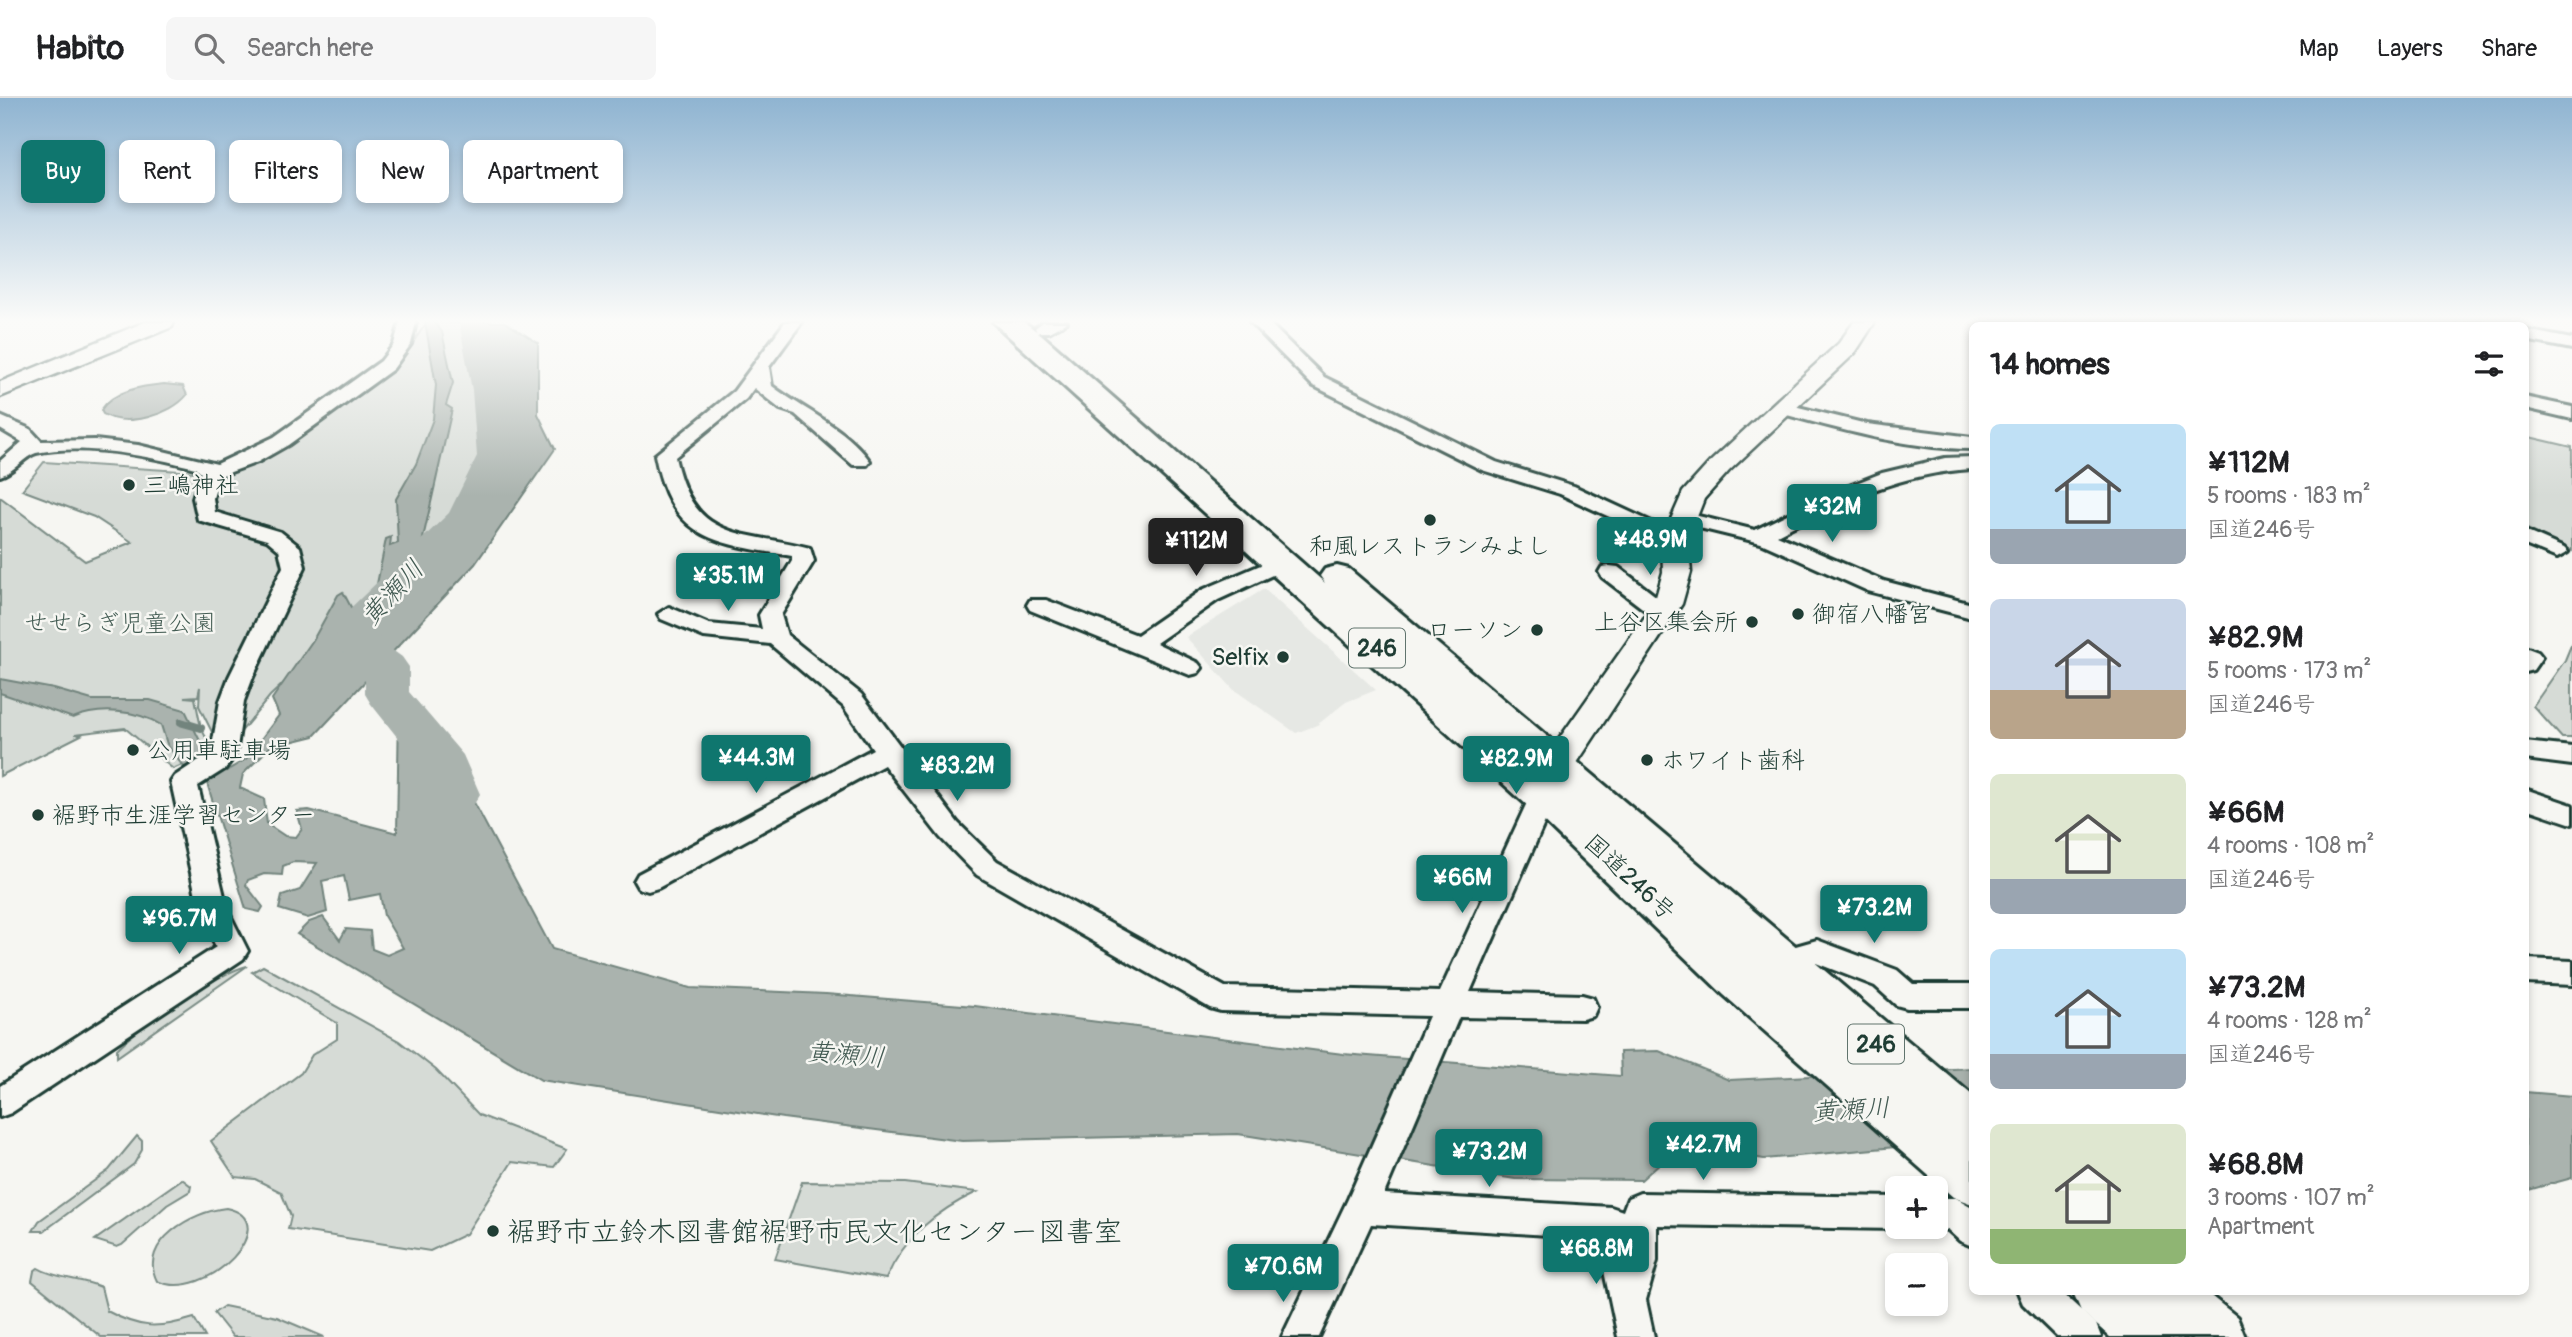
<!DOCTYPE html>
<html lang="en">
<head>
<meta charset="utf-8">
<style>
	body { margin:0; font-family:Pangolin,"Klee One",sans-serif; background:#f6f6f6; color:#202124; height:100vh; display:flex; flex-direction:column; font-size:26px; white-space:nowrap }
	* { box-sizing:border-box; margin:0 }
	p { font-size:23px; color:#757577 }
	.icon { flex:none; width:38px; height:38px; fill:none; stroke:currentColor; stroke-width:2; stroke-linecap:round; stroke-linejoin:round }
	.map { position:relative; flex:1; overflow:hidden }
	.drawer { position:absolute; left:1969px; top:224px; width:560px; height:973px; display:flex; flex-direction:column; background:#fff; border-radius:10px; box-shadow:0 4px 10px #0003 }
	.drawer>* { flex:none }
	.top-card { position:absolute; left:21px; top:42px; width:665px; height:63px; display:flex; gap:14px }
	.fabs { position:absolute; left:1885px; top:1078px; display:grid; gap:14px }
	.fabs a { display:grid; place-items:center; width:63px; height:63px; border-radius:10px; background:#fff; box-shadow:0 4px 10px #0003; font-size:35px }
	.price { position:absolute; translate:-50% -60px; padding:0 16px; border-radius:7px; background:#0f766e; color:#fff; font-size:23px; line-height:46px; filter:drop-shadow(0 2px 4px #0008) }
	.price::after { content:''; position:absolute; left:50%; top:42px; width:21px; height:16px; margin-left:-10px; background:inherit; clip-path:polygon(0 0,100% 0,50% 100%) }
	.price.active { background:#222; color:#fff }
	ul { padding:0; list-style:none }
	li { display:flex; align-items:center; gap:21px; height:175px; padding:0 21px }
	li span { display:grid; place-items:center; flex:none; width:196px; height:140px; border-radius:10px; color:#555 }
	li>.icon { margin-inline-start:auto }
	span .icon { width:84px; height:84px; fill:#fffc; stroke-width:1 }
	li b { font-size:30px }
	h2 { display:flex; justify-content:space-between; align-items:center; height:84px; padding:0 21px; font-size:30px }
	.chip { padding:0 24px; border-radius:10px; background:#fff; box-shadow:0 4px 10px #0003; font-size:24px; line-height:63px }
	.chip.active { background:#0f766e; color:#fff }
	header { display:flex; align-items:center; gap:42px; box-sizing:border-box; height:98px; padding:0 35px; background:#fff; border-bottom:2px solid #e0e0e0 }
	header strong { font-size:33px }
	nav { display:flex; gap:38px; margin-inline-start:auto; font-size:24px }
	.search { width:490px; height:63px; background:#f6f6f6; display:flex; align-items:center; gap:18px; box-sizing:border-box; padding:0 24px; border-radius:10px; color:#757577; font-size:26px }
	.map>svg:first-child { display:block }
	.built { fill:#e6e8e4 }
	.green { fill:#d6dbd6; stroke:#7a8c85; stroke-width:2 }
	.water { fill:#aab3ae; stroke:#72847d; stroke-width:2 }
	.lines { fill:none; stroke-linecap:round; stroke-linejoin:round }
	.stream { stroke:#72847d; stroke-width:8 }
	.river { fill:#aab3ae; fill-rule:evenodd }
	.minor-casing { stroke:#1f3d34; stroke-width:6 }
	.tertiary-casing { stroke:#1f3d34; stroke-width:5 }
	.trunk-casing { stroke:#1f3d34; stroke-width:6 }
	.minor { fill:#f6f6f2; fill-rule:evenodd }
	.tertiary { fill:#f6f6f2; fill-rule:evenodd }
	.trunk { fill:#f6f6f2; fill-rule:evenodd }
	.poi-dot { fill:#1f3d34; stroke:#f6f6f2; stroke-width:2.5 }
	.labels { text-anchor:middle; stroke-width:5; stroke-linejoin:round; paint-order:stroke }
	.shield { fill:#f6f6f2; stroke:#60746d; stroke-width:2 }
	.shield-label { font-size:23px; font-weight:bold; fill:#1f3d34 }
	.poi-label { font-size:24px; fill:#1f3d34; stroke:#f6f6f2; text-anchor:start }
	.park-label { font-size:24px; fill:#445d54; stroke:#f6f6f2 }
	.street-label { font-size:24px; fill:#1f3d34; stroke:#f6f6f2 }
	.water-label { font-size:26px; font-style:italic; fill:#425a52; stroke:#f6f6f2 }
	.near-poi-label { font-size:28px; fill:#1f3d34; stroke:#f6f6f2; text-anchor:start }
</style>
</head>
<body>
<header>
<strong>Habito</strong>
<div class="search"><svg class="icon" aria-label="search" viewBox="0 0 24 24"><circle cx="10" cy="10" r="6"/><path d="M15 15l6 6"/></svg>Search here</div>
<nav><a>Map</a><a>Layers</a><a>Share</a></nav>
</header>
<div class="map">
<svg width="2572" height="1239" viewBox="0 0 2572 1239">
	<rect width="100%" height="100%" fill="#f6f6f2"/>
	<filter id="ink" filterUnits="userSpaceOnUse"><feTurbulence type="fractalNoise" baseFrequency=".0143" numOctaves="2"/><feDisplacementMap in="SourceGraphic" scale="14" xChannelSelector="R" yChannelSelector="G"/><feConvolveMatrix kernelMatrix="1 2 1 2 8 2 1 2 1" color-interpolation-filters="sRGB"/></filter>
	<g filter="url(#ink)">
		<path class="built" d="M1264 491 1376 592 1346 604 1317 627 1296 635 1233 591 1186 539Z"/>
		<path class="green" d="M427 224 486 226 485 271 500 322 480 391 450 435 418 459 270 598 223 656 199 608 200 589 198 598 184 599 195 600 201 630 213 653 173 671 125 630 75 636H83L0 678V399L85 463 132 444 94 419 22 392 44 364 211 375 289 338 405 256Z
			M2525 338 2572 349V453L2525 430Z
			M2572 545V640H2562L2533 608 2565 562Z
			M247 868 240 873 117 959V951C141 927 216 876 247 868Z
			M263 868 399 943 436 972 479 1017 567 1051 554 1069 512 1064 466 1136 430 1153 288 1131 291 1118 281 1094 255 1081 235 1079 211 1043 301 975 312 957 337 941V925L252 874Z
			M137 1038 142 1043V1052L134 1066 44 1133H33L39 1123 109 1072Z
			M182 1081 191 1088 190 1093 167 1107 122 1147 117 1149 95 1142Z
			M802 1084 905 1085 977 1094C936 1113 904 1139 886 1181L775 1161Z
			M226 1110C286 1122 208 1206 157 1183 137 1144 194 1113 226 1110Z
			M38 1170C56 1181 81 1180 101 1189L107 1213C140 1231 158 1231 194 1220L205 1239H101L32 1183 34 1173Z
			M224 1208 277 1219 324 1239H233L214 1215Z"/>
		<path class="water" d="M425 224H434L442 234 453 285 446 307 452 311 417 467 463 429 503 312 486 227 482 224H505L538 245V316L555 351 475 466 314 638 270 649 243 676 240 690 264 701 267 726 285 738 296 739 302 731 297 713 309 712 397 735 399 610 468 693 552 851 690 890 826 896 975 908 1343 956 1621 978 1620 954 1659 953 1729 982 1972 970V1042L1764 1061 1680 1047 1641 1082 1515 1081 1238 1036 962 1043 783 1020 541 982 297 836 309 824 323 819 340 842 346 831 370 833 372 851 387 857 403 850 384 818 380 796 349 802 344 778 322 783 327 814 308 820 279 811 282 798 300 792 317 765 293 764 283 768 282 777 264 776 248 782 246 787 263 809 260 814 246 811 207 685 182 667 167 646 161 627C137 612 99 609 73 620L0 595V581L54 591 92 602H150L185 612 202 647 203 660 226 673 246 661 279 617 272 601 313 542 338 497 343 494 352 511 362 509 376 491 386 441 391 439 390 448 398 445 396 401 416 366 433 321 436 287Z
			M164 286 183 288 187 297C171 317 126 330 103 316L101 312C114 292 143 288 164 286Z
			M2525 994 2572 998V1080L2525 1093Z"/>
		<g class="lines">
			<path class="stream" d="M181 624 201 630 183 625"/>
			<path class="river" d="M459 224H489L506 292 513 358 478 428 377 528 380 543 402 559 409 569V594L463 657 480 696 473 708 456 713 439 708 424 673 371 606 365 596V574C343 556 338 554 335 525L449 415 477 358 472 292Z"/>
			<g class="minor-casing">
				<path id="minor" d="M400 224H416L411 246 393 271 288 347 258 364 220 378 213 400 215 414 281 434 300 449 305 469 253 579 244 603 236 656 225 671 198 688 227 811 248 853 243 861 11 1015 0 1019V988L216 849 199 811 171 684 175 678 211 654 220 603 229 579 283 469 279 452 267 442 198 422 193 400 201 375 195 370C149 358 83 345 36 355 25 358 14 374 0 378V363L22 344 0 331V318L30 331 41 343 95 342 138 347 217 366 274 339 381 263 394 246Z
					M785 224H802L769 269 772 288C804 312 845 329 870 363L867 367H853L795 316 780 311 754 290 746 301 675 359C694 446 741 432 810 450L814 463 781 517 787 537 861 596 958 725 997 763 1225 889 1440 894 1536 685 1540 679 1549 676 1558 679 1562 685 1470 894 1582 897 1593 900 1597 909 1593 918 1582 921 1459 919 1384 1096 1611 1109 1623 1113 1628 1100 1640 1095 1897 1099V1129H1903L1897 1131 1657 1127V1163L1646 1202 1654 1239H1618L1597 1140 1371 1126 1319 1239H1282L1348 1101 1429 918 1221 913 1210 910 977 777 940 739 884 667 658 790 648 793 638 790 634 783 638 776 873 651 843 608 770 546 704 539 661 521 658 516 669 509 709 526 762 531 759 517 792 463V458C718 445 672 445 655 357L734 293Z
					M1043 224H1067L1049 234H1037L1035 230Z
					M1250 224H1268L1324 279 1496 364 1574 388 1682 438 1685 442 1675 448 1668 446 1560 396 1482 372 1312 287Z
					M2038 224H2064L2067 228H2040Z
					M2458 224H2484L2487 228H2460Z
					M2525 232 2572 241V251L2525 242Z
					M2525 299 2572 309V321L2525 310Z
					M1782 305 1867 326 1972 339V351C1906 351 1839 331 1776 314L1773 310Z
					M1972 359V371C1901 375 1839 404 1777 437L1884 483 1972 506V520L1868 493 1761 445 1675 424 1672 420 1682 414 1755 432 1826 397 1882 375 1945 360Z
					M2525 433 2564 450 2568 454 2557 460 2525 447Z
					M1282 458 1293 464 1290 469 1218 502 1156 545 1198 565 1202 570 1198 575 1190 577 1030 512 1027 507 1030 502H1046L1137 537 1202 492Z
					M1610 468 1618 469 1670 509 1673 514 1670 519H1654L1602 479 1599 474 1602 469Z
					M2525 549 2538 554 2542 559 2533 572 2525 574Z
					M2525 644 2572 649V667L2525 661Z
					M2525 691 2572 707V726L2525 710Z
					M1817 842 1897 872 1913 886H1972V910H1907L1896 907 1875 888 1816 865 1781 875 1771 871 1766 863 1771 855Z
					M2525 861 2572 863V887L2525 885Z
					M1936 1100H1956L1972 1109V1148L1960 1143 1948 1132 1928 1129H1936Z
					M2018 1194H2061L2096 1226 2101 1239H2057L2023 1206Z"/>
			</g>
			<g class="tertiary-casing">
				<path id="tertiary" d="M145 224H174L172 229 0 299V284Z
					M1854 224H1875L1855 255 1729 373 1704 401 1688 442 1691 474 1682 506 1569 677 1557 680 1545 677 1541 669 1545 661 1654 506 1663 474 1662 442 1683 394 1711 363 1839 245Z"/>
			</g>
			<g class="trunk-casing">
				<path id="trunk" d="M993 224H1024L1042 237 1325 485 1320 478 1325 471 1337 468 1349 471 1972 997V1106L1953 1099 1724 897 1528 708Z
					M2073 1194H2206L2237 1219 2245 1239H2110L2081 1213Z"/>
			</g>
			<use href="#minor" class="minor"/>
			<use href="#tertiary" class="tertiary"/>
			<use href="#trunk" class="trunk"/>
		</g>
	</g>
	<linearGradient id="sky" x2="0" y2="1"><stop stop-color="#8fb4d1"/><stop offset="0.56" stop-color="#fbfbf9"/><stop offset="1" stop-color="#fbfbf9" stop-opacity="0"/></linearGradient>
	<rect width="2572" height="398" fill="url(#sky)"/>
	<g class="poi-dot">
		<circle cx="129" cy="387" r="7"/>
		<circle cx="1430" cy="422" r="7"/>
		<circle cx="1798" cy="516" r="7"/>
		<circle cx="1752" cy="524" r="7"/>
		<circle cx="1537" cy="532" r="7"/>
		<circle cx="1283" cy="559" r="7"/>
		<circle cx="133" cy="652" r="7"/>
		<circle cx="1647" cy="662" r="7"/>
		<circle cx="38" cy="717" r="7"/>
		<circle cx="493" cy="1133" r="7"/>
	</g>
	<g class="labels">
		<g class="shield">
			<rect x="1349" y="530.5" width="56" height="39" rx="5"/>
			<rect x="1848" y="926.5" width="56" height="39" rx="5"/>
		</g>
		<g class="shield-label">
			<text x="1377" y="558">246</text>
			<text x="1876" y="954">246</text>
		</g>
		<g class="poi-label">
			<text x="143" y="395">三嶋神社</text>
			<text x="1430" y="456" text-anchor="middle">和風レストランみよし</text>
			<text x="1812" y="524">御宿八幡宮</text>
			<text x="1738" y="532" text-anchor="end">上谷区集会所</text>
			<text x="1523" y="540" text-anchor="end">ローソン</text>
			<text x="1269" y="567" text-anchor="end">Selfix</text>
			<text x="147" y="660">公用車駐車場</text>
			<text x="1661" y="670">ホワイト歯科</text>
			<text x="52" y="725">裾野市生涯学習センター</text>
		</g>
		<g class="park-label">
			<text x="120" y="533">せせらぎ児童公園</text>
		</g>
		<g class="street-label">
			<text transform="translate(1630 779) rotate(43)" y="8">国道246号</text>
		</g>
		<g class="water-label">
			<text transform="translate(392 494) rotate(-47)" y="9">黄瀬川</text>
			<text transform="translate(846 956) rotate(5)" y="9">黄瀬川</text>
			<text transform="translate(1851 1011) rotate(-3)" y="9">黄瀬川</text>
		</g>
		<g class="near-poi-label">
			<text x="507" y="1143">裾野市立鈴木図書館裾野市民文化センター図書室</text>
		</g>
	</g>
</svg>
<div class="fabs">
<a>+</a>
<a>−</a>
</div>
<b class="price" style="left:1832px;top:446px">¥32M</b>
<b class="price" style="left:1650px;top:479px">¥48.9M</b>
<b class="price active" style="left:1196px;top:480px">¥112M</b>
<b class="price" style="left:728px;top:515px">¥35.1M</b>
<b class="price" style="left:756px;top:697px">¥44.3M</b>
<b class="price" style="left:1516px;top:698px">¥82.9M</b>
<b class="price" style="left:957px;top:705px">¥83.2M</b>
<b class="price" style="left:1462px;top:817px">¥66M</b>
<b class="price" style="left:1874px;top:847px">¥73.2M</b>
<b class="price" style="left:179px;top:858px">¥96.7M</b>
<b class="price" style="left:1703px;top:1084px">¥42.7M</b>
<b class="price" style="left:1489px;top:1091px">¥73.2M</b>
<b class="price" style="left:1596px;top:1188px">¥68.8M</b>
<b class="price" style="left:1283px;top:1206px">¥70.6M</b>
<div class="top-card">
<a class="chip active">Buy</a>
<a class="chip">Rent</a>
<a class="chip">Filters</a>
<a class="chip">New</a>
<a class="chip">Apartment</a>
</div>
<section class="drawer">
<h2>14 homes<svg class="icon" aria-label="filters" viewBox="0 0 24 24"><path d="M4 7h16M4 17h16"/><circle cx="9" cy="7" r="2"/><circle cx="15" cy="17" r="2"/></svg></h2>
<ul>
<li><span style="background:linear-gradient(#bfe0f5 75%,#9aa5b1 0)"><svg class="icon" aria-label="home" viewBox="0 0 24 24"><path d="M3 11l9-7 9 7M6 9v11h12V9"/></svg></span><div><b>¥112M</b><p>5 rooms · 183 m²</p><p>国道246号</p></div></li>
<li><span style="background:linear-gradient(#c9d6e8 65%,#b9a48a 0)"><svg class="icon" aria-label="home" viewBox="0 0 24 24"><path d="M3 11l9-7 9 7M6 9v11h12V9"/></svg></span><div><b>¥82.9M</b><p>5 rooms · 173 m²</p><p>国道246号</p></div></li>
<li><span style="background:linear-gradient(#dfe7d0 75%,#9aa5b1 0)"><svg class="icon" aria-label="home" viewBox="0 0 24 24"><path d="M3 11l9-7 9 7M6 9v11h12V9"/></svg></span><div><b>¥66M</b><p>4 rooms · 108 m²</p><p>国道246号</p></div></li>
<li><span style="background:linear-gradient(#bfe0f5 75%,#9aa5b1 0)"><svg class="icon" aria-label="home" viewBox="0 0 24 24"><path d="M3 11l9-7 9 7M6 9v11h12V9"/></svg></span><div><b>¥73.2M</b><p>4 rooms · 128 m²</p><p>国道246号</p></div></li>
<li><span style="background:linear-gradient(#dfe7d0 75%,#8fb573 0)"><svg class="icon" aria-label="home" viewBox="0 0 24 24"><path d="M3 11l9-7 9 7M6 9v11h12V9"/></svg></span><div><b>¥68.8M</b><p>3 rooms · 107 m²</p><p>Apartment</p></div></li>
</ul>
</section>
</div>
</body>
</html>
